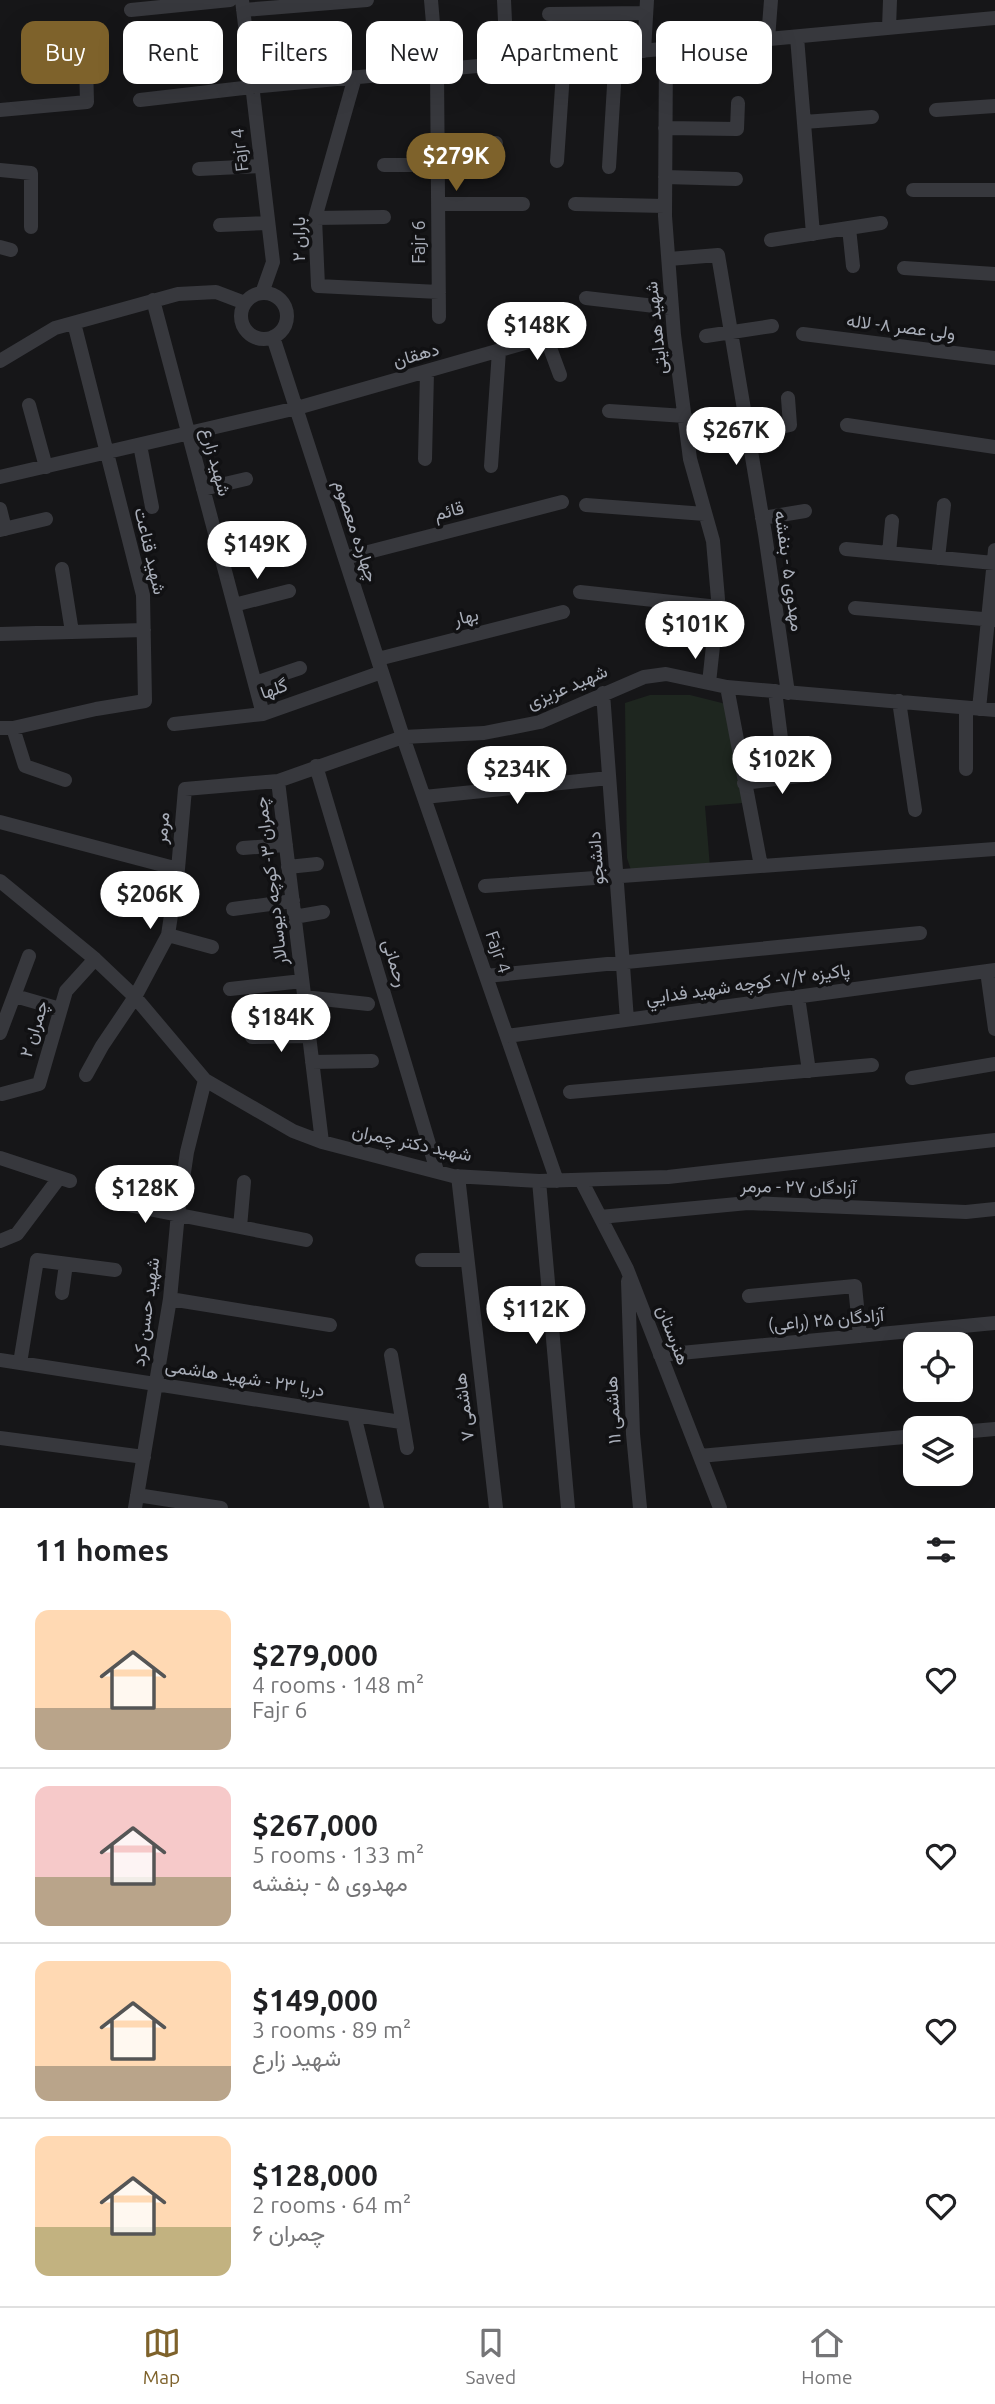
<!DOCTYPE html>
<html lang="en">
<head>
<meta charset="utf-8">
<style>
	body { margin:0; font-family:Ubuntu,Vazirmatn,sans-serif; background:#f2f2f2; color:#202124; height:100vh; display:flex; flex-direction:column; font-size:26px; white-space:nowrap }
	* { box-sizing:border-box; margin:0 }
	p { font-size:23px; color:#757577 }
	.icon { flex:none; width:38px; height:38px; fill:none; stroke:currentColor; stroke-width:2; stroke-linecap:round; stroke-linejoin:round }
	.map { position:relative; height:1508px; overflow:hidden }
	.panel { display:flex; flex-direction:column; background:#fff; flex:1 }
	.panel>* { flex:none }
	.hud { position:absolute; left:21px; top:21px; width:954px; height:63px; display:flex; gap:14px }
	.fabs { position:absolute; left:903px; top:1332px; display:grid; gap:14px }
	.fabs a { display:grid; place-items:center; width:70px; height:70px; border-radius:14px; background:#fff; box-shadow:0 7px 28px #0002; font-size:35px }
	.price { position:absolute; translate:-50% -60px; padding:0 16px; border-radius:24px; background:#fff; color:#222; font-size:23px; line-height:46px; filter:drop-shadow(0 2px 4px #0008) }
	.price::after { content:''; position:absolute; left:50%; top:42px; width:21px; height:16px; margin-left:-10px; background:inherit; clip-path:polygon(0 0,100% 0,50% 100%) }
	.price.selected { background:#7e622b; color:#fff }
	ul { padding:0; list-style:none }
	li { display:flex; align-items:center; gap:21px; height:175px; padding:0 35px }
	li+li { border-top:2px solid #e0e0e0 }
	li span { display:grid; place-items:center; flex:none; width:196px; height:140px; border-radius:14px; color:#555 }
	li>.icon { margin-inline-start:auto }
	span .icon { width:84px; height:84px; fill:#fffc; stroke-width:1 }
	li b { font-size:30px }
	h2 { display:flex; justify-content:space-between; align-items:center; height:84px; padding:0 35px; font-size:30px }
	.pill { padding:0 24px; border-radius:14px; background:#fff; box-shadow:0 7px 28px #0002; font-size:24px; line-height:63px }
	.pill.selected { background:#7e622b; color:#fff }
	.menu { display:flex; justify-content:space-around; align-items:center; height:98px; border-top:2px solid #e0e0e0; background:#fff; font-size:19px; color:#757577 }
	.menu a { display:grid; justify-items:center; gap:4px }
	.menu .selected { color:#7e622b }
	.map>svg:first-child { display:block }
	.green { fill:#1e261f }
	.lines { fill:none; stroke-linecap:round; stroke-linejoin:round }
	.minor { stroke:#37383d; stroke-width:14 }
	.labels { text-anchor:middle; stroke-width:7; stroke-linejoin:round; paint-order:stroke }
	.street-label { font-size:18px; fill:#a8adb8; stroke:#111113 }
</style>
</head>
<body>
<div class="map">
<svg width="995" height="1508" viewBox="0 0 995 1508">
	<rect width="100%" height="100%" fill="#161618"/>
	<path class="green" d="M650 695H690L726 704 743 803 705 806 710 867 631 870 627 858 625 703Z"/>
	<g class="lines">
		<path class="minor" d="M242 0 273 262 262 293
			M431 0 437 70 439 317
			M504 0 507 63
			M131 10 230 0
			M243 10 367 0
			M549 14 646 13
			M889 28 890 0
			M797 37 813 234
			M768 39 771 0
			M666 49 665 216 674 335 690 459 713 541 718 599 709 683
			M644 51 647 0
			M355 77 315 218 318 286 439 292
			M140 100 252 87 995 18
			M0 110 87 102 86 64
			M936 110 995 106
			M804 122 872 117
			M665 128 737 129 738 103
			M438 144 496 143
			M557 161 564 58
			M384 165H438
			M609 167 616 53
			M199 169 261 166
			M0 170 31 173V227
			M665 177 736 179
			M913 190H995
			M438 204H523
			M575 204 665 206
			M315 218 384 217
			M220 225 268 223
			M849 228 853 266
			M771 240 881 223
			M0 247 11 250
			M669 259 718 255 765 534 788 693
			M904 268 995 274
			M241 316a23 23 0 1 1 46 0a23 23 0 1 1-46 0Z
			M586 298 672 308
			M153 300 263 714
			M803 334 995 358
			M706 336 772 326
			M273 337 403 737 557 1181
			M0 361 55 328 178 294 216 292 245 303
			M29 405 46 467
			M609 411 685 416
			M847 425 995 447
			M716 427 746 424
			M748 434 790 425 788 398
			M140 445 152 507
			M425 459 427 372
			M491 466 499 351
			M0 477 297 408 546 337 560 375
			M203 489 246 479
			M586 505 705 514
			M0 509 5 529
			M762 518 805 511
			M0 530 46 519
			M846 549 994 563
			M889 553 892 521
			M345 558 562 502
			M938 558 944 505
			M62 569 72 632
			M580 592 718 607
			M234 605 289 591
			M855 608 995 620
			M0 634 144 630
			M378 659 563 612
			M255 683 300 668
			M727 687 761 866
			M775 691 786 778
			M603 693 627 1020
			M899 701 915 810
			M979 709 995 550
			M174 724 263 714 382 672
			M0 728H13L96 709 145 701 143 595 74 323
			M13 728 25 766 65 780
			M316 766 437 1171
			M966 769V708
			M278 781 322 1142
			M744 783 815 774
			M424 797 609 778
			M0 822 178 869 185 789 278 781 403 737 484 733 540 722 644 677 666 674 727 687 995 710
			M243 848 286 845
			M288 867 317 864
			M0 881 95 959 135 997 205 1080 293 1131 322 1142 453 1176 539 1181 668 1177 995 1140
			M485 886 995 849
			M233 909 293 901
			M294 917 323 912
			M168 935 212 947
			M987 971 995 1029
			M486 976 920 933
			M230 989 302 981
			M15 996 60 1009
			M304 997 368 1004
			M798 997 809 1071
			M0 1033 29 956
			M507 1036 995 970
			M252 1037 309 1036
			M312 1062 372 1061
			M86 1075 102 1046 135 997 168 935 178 869
			M912 1078 995 1064
			M570 1092 872 1065
			M2 1094 39 1084 66 991 95 959
			M0 1158 70 1181
			M458 1176 496 1508
			M581 1180 627 1269 720 1508
			M539 1181 568 1508
			M118 1203 306 1240
			M600 1217 748 1203 966 1212 995 1209
			M240 1227 244 1182
			M0 1241 17 1234 59 1178
			M422 1260H466
			M628 1281 633 1434 640 1508
			M62 1293 66 1264
			M749 1296 855 1286 860 1336
			M170 1299 330 1325
			M391 1355 407 1448
			M660 1355 995 1323
			M0 1360 401 1422
			M20 1363 37 1260 115 1270
			M354 1415 377 1508
			M961 1432 995 1429
			M0 1438 144 1457
			M700 1456 915 1436
			M137 1495 221 1508
			M135 1508 170 1299 178 1213 187 1152 205 1080"/>
	</g>
	<g class="labels">
		<g class="street-label">
			<text transform="translate(240 150) rotate(-97)" y="6">Fajr 4</text>
			<text transform="translate(299 239) rotate(-90)" y="6">باران ۲</text>
			<text transform="translate(419 242) rotate(-90)" y="6">Fajr 6</text>
			<text transform="translate(901 327) rotate(7)" y="6">ولی عصر ۸- لاله</text>
			<text transform="translate(656 328) rotate(-96)" y="6">شهید هدایتی</text>
			<text transform="translate(416 355) rotate(-16)" y="6">دهقان</text>
			<text transform="translate(216 462) rotate(75)" y="6">شهید زارع</text>
			<text transform="translate(449 511) rotate(-14)" y="6">قائم</text>
			<text transform="translate(356 531) rotate(72)" y="6">چهارده معصوم</text>
			<text transform="translate(150 551) rotate(77)" y="6">شهید قناعت</text>
			<text transform="translate(789 571) rotate(82)" y="6">مهدوی ۵ - بنفشه</text>
			<text transform="translate(466 617) rotate(-14)" y="6">بهار</text>
			<text transform="translate(567 687) rotate(-23)" y="6">شهید عزیزی</text>
			<text transform="translate(274 689) rotate(-19)" y="6">گلها</text>
			<text transform="translate(162 828) rotate(-85)" y="6">مرمر</text>
			<text transform="translate(596 858) rotate(-94)" y="6">دانشجو</text>
			<text transform="translate(271 881) rotate(-97)" y="6">چمران ۳- كوچه ديوسالار</text>
			<text transform="translate(498 952) rotate(71)" y="6">Fajr 4</text>
			<text transform="translate(395 963) rotate(73)" y="6">رحمانی</text>
			<text transform="translate(748 984) rotate(-8)" y="6">پاکیزه ۷/۲- كوچه شهيد فدايي</text>
			<text transform="translate(34 1029) rotate(-73)" y="6">چمران ۲</text>
			<text transform="translate(412 1143) rotate(12)" y="6">شهید دکتر چمران</text>
			<text transform="translate(798 1187) rotate(1)" y="6">آزادگان ۲۷ - مرمر</text>
			<text transform="translate(146 1312) rotate(-82)" y="6">شهید حسن کرد</text>
			<text transform="translate(826 1320) rotate(-5)" y="6">آزادگان ۲۵ (راعی)</text>
			<text transform="translate(673 1335) rotate(69)" y="6">هنرستان</text>
			<text transform="translate(245 1378) rotate(9)" y="6">دریا ۲۳ - شهید هاشمی</text>
			<text transform="translate(464 1407) rotate(-97)" y="6">هاشمی ۷</text>
			<text transform="translate(613 1410) rotate(-93)" y="6">هاشمی ۱۱</text>
		</g>
	</g>
</svg>
<div class="fabs">
<a><svg class="icon" aria-label="locate" viewBox="0 0 24 24"><circle cx="12" cy="12" r="6"/><path d="M12 2v4M12 18v4M2 12h4M18 12h4"/></svg></a>
<a><svg class="icon" aria-label="layers" viewBox="0 0 24 24"><path d="M12 4l9 5-9 5-9-5zM3 14l9 5 9-5"/></svg></a>
</div>
<b class="price selected" style="left:456px;top:193px">$279K</b>
<b class="price" style="left:537px;top:362px">$148K</b>
<b class="price" style="left:736px;top:467px">$267K</b>
<b class="price" style="left:257px;top:581px">$149K</b>
<b class="price" style="left:695px;top:661px">$101K</b>
<b class="price" style="left:782px;top:796px">$102K</b>
<b class="price" style="left:517px;top:806px">$234K</b>
<b class="price" style="left:150px;top:931px">$206K</b>
<b class="price" style="left:281px;top:1054px">$184K</b>
<b class="price" style="left:145px;top:1225px">$128K</b>
<b class="price" style="left:536px;top:1346px">$112K</b>
<div class="hud">
<a class="pill selected">Buy</a>
<a class="pill">Rent</a>
<a class="pill">Filters</a>
<a class="pill">New</a>
<a class="pill">Apartment</a>
<a class="pill">House</a>
</div>
</div>
<section class="panel">
<h2>11 homes<svg class="icon" aria-label="filters" viewBox="0 0 24 24"><path d="M4 7h16M4 17h16"/><circle cx="9" cy="7" r="2"/><circle cx="15" cy="17" r="2"/></svg></h2>
<ul>
<li><span style="background:linear-gradient(#ffd9b3 70%,#b9a48a 0)"><svg class="icon" aria-label="home" viewBox="0 0 24 24"><path d="M3 11l9-7 9 7M6 9v11h12V9"/></svg></span><div><b>$279,000</b><p>4 rooms · 148 m²</p><p>Fajr 6</p></div><svg class="icon" aria-label="heart" viewBox="0 0 24 24"><path d="M12 20l-8-8c-3-5 5-10 8-4 3-6 11-1 8 4z"/></svg></li>
<li><span style="background:linear-gradient(#f6c9c9 65%,#b9a48a 0)"><svg class="icon" aria-label="home" viewBox="0 0 24 24"><path d="M3 11l9-7 9 7M6 9v11h12V9"/></svg></span><div><b>$267,000</b><p>5 rooms · 133 m²</p><p>مهدوی ۵ - بنفشه</p></div><svg class="icon" aria-label="heart" viewBox="0 0 24 24"><path d="M12 20l-8-8c-3-5 5-10 8-4 3-6 11-1 8 4z"/></svg></li>
<li><span style="background:linear-gradient(#ffd9b3 75%,#b9a48a 0)"><svg class="icon" aria-label="home" viewBox="0 0 24 24"><path d="M3 11l9-7 9 7M6 9v11h12V9"/></svg></span><div><b>$149,000</b><p>3 rooms · 89 m²</p><p>شهید زارع</p></div><svg class="icon" aria-label="heart" viewBox="0 0 24 24"><path d="M12 20l-8-8c-3-5 5-10 8-4 3-6 11-1 8 4z"/></svg></li>
<li><span style="background:linear-gradient(#ffd9b3 65%,#c2b280 0)"><svg class="icon" aria-label="home" viewBox="0 0 24 24"><path d="M3 11l9-7 9 7M6 9v11h12V9"/></svg></span><div><b>$128,000</b><p>2 rooms · 64 m²</p><p>چمران ۶</p></div><svg class="icon" aria-label="heart" viewBox="0 0 24 24"><path d="M12 20l-8-8c-3-5 5-10 8-4 3-6 11-1 8 4z"/></svg></li>
</ul>
</section>
<nav class="menu">
<a class="selected"><svg class="icon" aria-label="map" viewBox="0 0 24 24"><path d="M3 6l6-2 6 2 6-2v14l-6 2-6-2-6 2zM9 4v14M15 6v14"/></svg>Map</a>
<a><svg class="icon" aria-label="saved" viewBox="0 0 24 24"><path d="M7 4h10v16l-5-4-5 4z"/></svg>Saved</a>
<a><svg class="icon" aria-label="home" viewBox="0 0 24 24"><path d="M3 11l9-7 9 7M6 9v11h12V9"/></svg>Home</a>
</nav>
</body>
</html>
